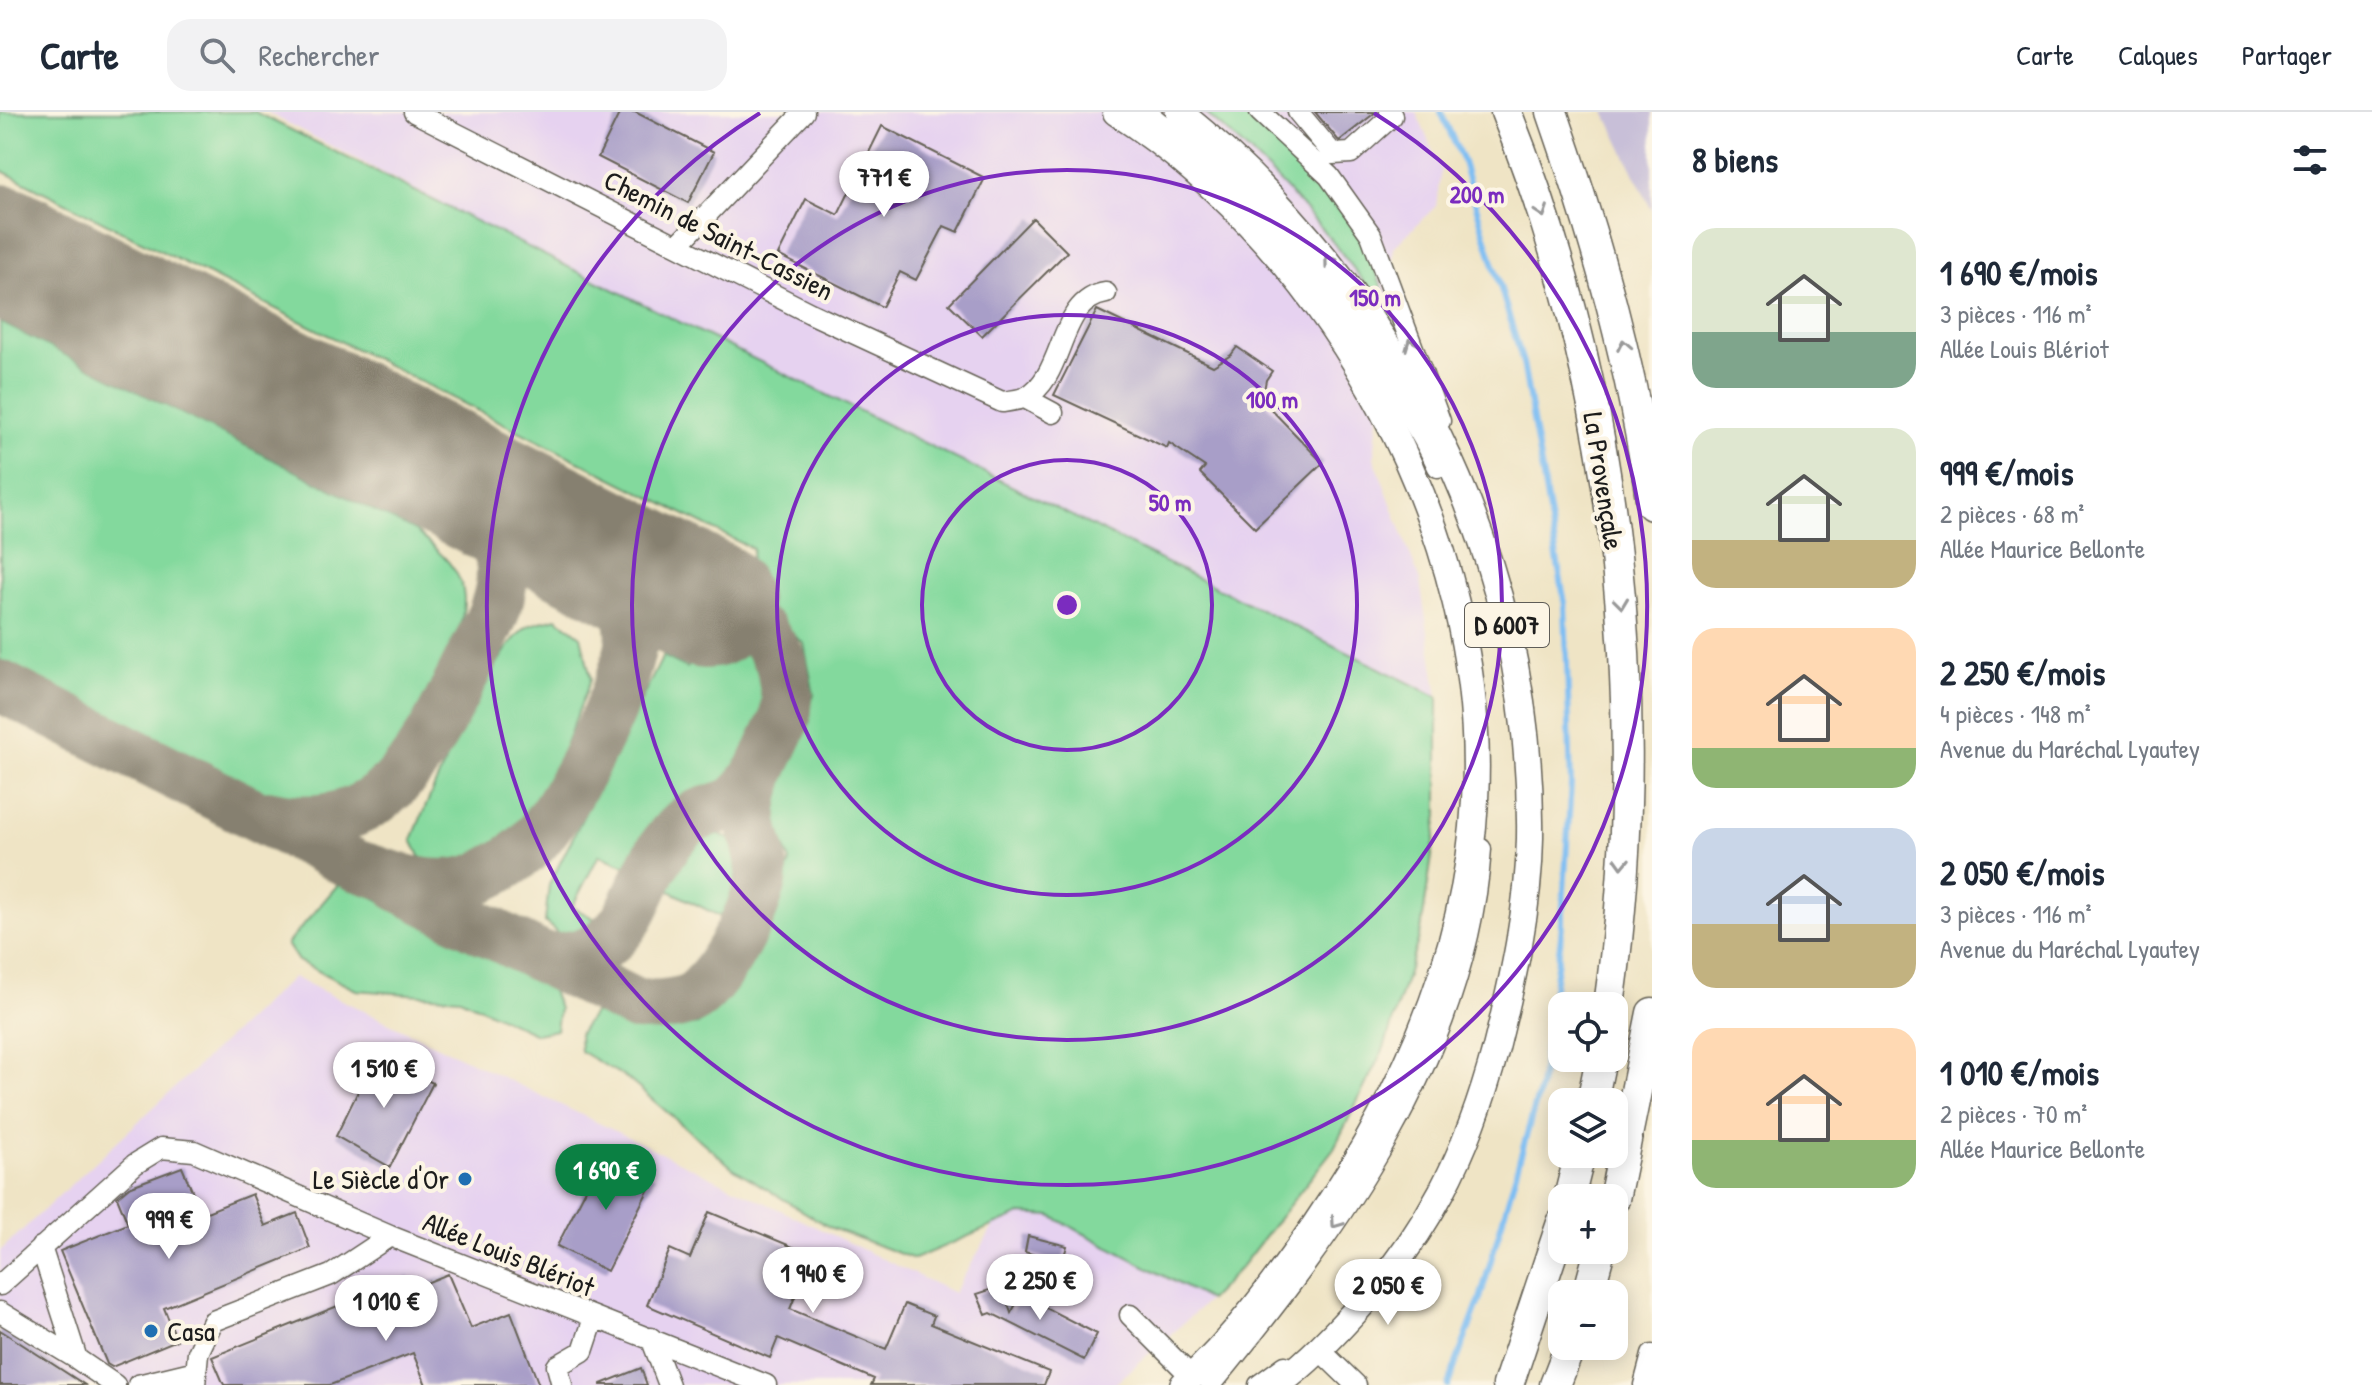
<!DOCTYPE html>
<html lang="fr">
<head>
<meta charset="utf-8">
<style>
	body { margin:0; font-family:"Patrick Hand",sans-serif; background:#f2f2f3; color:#1f2937; height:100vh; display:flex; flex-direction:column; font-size:30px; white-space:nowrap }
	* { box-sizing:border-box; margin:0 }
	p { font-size:26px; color:#747a83 }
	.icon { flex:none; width:44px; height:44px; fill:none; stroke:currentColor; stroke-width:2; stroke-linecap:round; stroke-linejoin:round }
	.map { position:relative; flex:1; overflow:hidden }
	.sheet { display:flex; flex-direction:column; background:#fff; width:720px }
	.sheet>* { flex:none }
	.controls { position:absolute; left:1548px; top:880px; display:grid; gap:16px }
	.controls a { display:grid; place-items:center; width:80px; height:80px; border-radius:16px; background:#fff; box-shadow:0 4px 20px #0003; font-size:40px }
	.price { position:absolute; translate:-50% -68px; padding:0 18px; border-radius:28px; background:#fff; color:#222; font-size:26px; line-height:52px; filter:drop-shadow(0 2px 4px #0008) }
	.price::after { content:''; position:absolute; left:50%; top:48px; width:24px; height:18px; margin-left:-12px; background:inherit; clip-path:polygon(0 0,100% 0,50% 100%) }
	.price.current { background:#0b8043; color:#fff }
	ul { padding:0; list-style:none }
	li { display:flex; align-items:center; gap:24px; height:200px; padding:0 40px }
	li span { display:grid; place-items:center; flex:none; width:224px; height:160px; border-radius:24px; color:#555 }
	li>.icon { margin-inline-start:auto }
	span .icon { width:96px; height:96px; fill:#fffc; stroke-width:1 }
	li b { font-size:34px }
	h2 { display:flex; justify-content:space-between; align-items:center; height:96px; padding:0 40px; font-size:34px }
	header { display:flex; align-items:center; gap:48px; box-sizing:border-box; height:112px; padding:0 40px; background:#fff; border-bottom:2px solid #e0e1e3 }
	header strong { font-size:38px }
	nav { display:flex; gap:44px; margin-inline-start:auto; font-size:28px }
	.search { width:560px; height:72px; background:#f2f2f3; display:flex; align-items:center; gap:20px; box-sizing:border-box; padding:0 28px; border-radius:24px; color:#747a83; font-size:30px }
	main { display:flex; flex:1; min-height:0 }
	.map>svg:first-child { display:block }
	.built { fill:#e6d2f0 }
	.industrial { fill:#c8bfd8 }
	.green { fill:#83d99d; stroke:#507a5c; stroke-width:2 }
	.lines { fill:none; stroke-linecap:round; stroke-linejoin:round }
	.stream { stroke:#7ebef3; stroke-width:6 }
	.taxiway { stroke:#868070; stroke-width:52 }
	.runway { stroke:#868070; stroke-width:130 }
	.building { fill:#a89ec8 }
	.minor-casing { stroke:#666257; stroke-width:23 }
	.major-casing { stroke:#666257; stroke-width:29 }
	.highway-casing { stroke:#666257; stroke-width:33 }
	.minor { stroke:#fff; stroke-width:20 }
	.major { stroke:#fff; stroke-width:26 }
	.highway { stroke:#fff; stroke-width:30 }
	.oneway { stroke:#999 }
	.ring { fill:none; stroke:#7b2cbf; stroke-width:4 }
	.poi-dot { fill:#1f6fb2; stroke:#fcf5e5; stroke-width:3 }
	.labels { text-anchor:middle; stroke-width:8; stroke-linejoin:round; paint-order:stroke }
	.shield { fill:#fcf5e5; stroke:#5f5d58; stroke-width:2 }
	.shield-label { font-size:26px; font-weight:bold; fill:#1c1c1c }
	.street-label { font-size:28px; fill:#1c1c1c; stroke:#fcf5e5 }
	.poi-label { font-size:28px; fill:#1c1c1c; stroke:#fcf5e5; text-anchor:end }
	.centre { fill:#7b2cbf; stroke:#fcf5e5; stroke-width:4 }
	.ring-label { font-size:24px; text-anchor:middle; font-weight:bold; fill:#7b2cbf; stroke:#fcf5e5; stroke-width:8; stroke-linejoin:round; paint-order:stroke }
</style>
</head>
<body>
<header>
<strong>Carte</strong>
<div class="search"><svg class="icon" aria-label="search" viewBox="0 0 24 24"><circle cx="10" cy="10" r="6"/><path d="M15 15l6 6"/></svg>Rechercher</div>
<nav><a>Carte</a><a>Calques</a><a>Partager</a></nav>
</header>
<main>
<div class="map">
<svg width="1652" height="1273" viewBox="0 0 1652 1273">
	<rect width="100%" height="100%" fill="#fcf5e5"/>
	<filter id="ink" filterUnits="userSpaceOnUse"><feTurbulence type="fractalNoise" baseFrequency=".0125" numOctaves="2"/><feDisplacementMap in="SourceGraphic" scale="16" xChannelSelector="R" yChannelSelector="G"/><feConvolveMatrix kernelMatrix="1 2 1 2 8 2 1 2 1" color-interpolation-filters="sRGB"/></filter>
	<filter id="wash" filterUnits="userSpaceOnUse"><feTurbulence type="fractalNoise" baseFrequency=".006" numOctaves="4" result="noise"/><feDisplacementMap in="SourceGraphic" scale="32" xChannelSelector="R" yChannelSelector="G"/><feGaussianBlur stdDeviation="1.8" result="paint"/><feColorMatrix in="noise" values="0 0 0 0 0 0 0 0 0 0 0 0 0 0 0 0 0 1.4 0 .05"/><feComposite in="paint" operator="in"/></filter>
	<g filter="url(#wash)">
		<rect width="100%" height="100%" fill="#efe4c5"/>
		<path class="built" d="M266 0H1416L1441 58 1436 94 1394 135 1374 346 1420 469 1438 585 891 325Z
			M293 865 954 1181 995 1112 1021 1102 1051 1104 1209 1188 1114 1273H0V1139Z"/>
		<path class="industrial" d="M1605 0H1652V99Z"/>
		<path class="green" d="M0 0H255L1438 585V703L1421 819 1384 936 1334 1036 1241 1155 1209 1188 1051 1104 1021 1102 914 1147 829 1115 733 1056 628 967 580 939 579 922 594 900 650 918 698 912 732 881 768 817 790 749 775 710 778 681 814 583 804 532 746 481 753 437 0 58Z
			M1204 0H1250L1315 60 1363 125 1398 217C1342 136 1280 62 1204 0Z
			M0 210 415 419C435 436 463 457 464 486 466 536 397 657 350 676 322 688 295 685 265 682L0 549Z
			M557 506 581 524 591 567 559 649 526 706 487 741 453 750 424 752 412 728C428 685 493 538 527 515 534 510 548 509 557 506Z
			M706 520 751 544 763 573V605L733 666C669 692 662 695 627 755L599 743 572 795 597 808 586 819 563 826 545 810 549 773 663 544 687 556Z
			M713 721 733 727C740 761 737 774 721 805L666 777C678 751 687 735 713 721Z
			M341 769 550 874 559 897 556 918 536 922 460 886 356 878 298 849 287 832Z"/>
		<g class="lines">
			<path class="stream" d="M1441 0 1463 50 1523 251 1565 492 1571 672 1561 825 1540 976 1480 1187 1448 1273"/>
			<path class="taxiway" d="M706 492 763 522 781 549 787 586 785 607 760 660
				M0 574 355 753C393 765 434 781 474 768 492 761 511 750 526 737 563 704 624 581 631 532 633 522 630 507 628 496 622 463 592 443 568 422
				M268 704C384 730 425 641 467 555 482 524 503 493 502 458 500 426 483 400 469 373
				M401 775 636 893C654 894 673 894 690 887 717 875 760 791 762 762 763 739 751 720 752 702 752 689 757 673 760 660 753 669 745 683 736 689 721 699 700 698 685 711 627 762 648 844 549 847"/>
			<path class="runway" d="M0 137 706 492"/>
		</g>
		<g id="blocks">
			<path class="building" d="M620 0H635L714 40 688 91 598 45Z
				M1315 0H1376L1339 29Z
				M882 14 985 66 958 120 944 114 916 168 900 160 882 195 778 143 806 87 838 103Z
				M1033 106 1067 140 982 224 949 192Z
				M1097 198 1213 254 1231 243 1237 235 1272 259 1266 268 1262 288 1323 351 1255 416 1200 361 1205 355 1169 331 1167 336 1054 283Z
				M376 943 433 971 390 1055 336 1024Z
				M605 1040 655 1065 607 1159 557 1134Z
				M182 1055 202 1102 252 1082 265 1114 297 1101 310 1136 164 1196 177 1228 112 1255 107 1252 60 1139 128 1112 117 1085 129 1075Z
				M709 1100 812 1143 790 1197 886 1237 905 1192 934 1204 931 1212 1049 1260 1044 1273H871L874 1267 778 1226 770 1246 647 1193 670 1137 690 1146Z
				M1028 1124 1067 1134 1062 1151 1025 1140Z
				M448 1162 471 1216 511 1200 539 1273H426L413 1241 330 1273H224L212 1245 409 1165 414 1176Z
				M1002 1174 1011 1201 1021 1183 1097 1222 1084 1248 991 1201 986 1203 977 1182Z
				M0 1218 85 1273H0Z
				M641 1256 647 1273H601V1272Z"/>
		</g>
	</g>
	<g filter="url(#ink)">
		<use href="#blocks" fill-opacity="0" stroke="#666257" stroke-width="2"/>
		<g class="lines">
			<g class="minor-casing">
				<path id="minor" d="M414 0 810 201 1002 290C1010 289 1020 288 1026 285 1066 264 1057 188 1106 181
					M1146 0C1248 81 1315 155 1385 266 1404 295 1423 323 1438 355
					M1260 0 1329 64 1371 123 1440 309
					M1298 0 1333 42 1351 41 1392 4 1390 0
					M678 133 804 0
					M1025 286 1053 301
					M41 1135 77 1247 115 1273
					M0 1173 135 1052 161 1036 194 1039 390 1124 766 1273
					M0 1200 77 1247
					M1130 1203 1192 1265
					M651 1226 669 1273
					M1325 1243 1356 1273
					M138 1273 196 1259
					M195 1273 198 1241 213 1209 331 1163 390 1124
					M562 1273 557 1254 583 1239 594 1206
					M1211 1273C1339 1118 1466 944 1481 737
					M1259 1273 1285 1254
					M1644 1273 1652 1243"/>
			</g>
			<g class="major-casing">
				<path id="major" d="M1116 0C1335 142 1489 426 1475 688 1467 842 1401 987 1315 1113 1276 1169 1234 1227 1183 1273
					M1179 0C1397 176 1534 444 1530 726 1529 796 1513 868 1496 936 1468 1042 1428 1122 1352 1203 1329 1228 1305 1253 1277 1273"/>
			</g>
			<g class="highway-casing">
				<path id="highway" d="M1506 0C1619 282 1651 594 1609 894
					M1552 0C1597 129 1633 257 1652 393
					M1592 990 1601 946
					M1569 1086 1580 1042
					M1614 1087 1652 901
					M1588 1182 1600 1138
					M1508 1273 1562 1111
					M1555 1273 1570 1234"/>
			</g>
			<use href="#minor" class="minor"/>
			<use href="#major" class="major"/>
			<use href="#highway" class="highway"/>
		</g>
		<defs><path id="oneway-chevron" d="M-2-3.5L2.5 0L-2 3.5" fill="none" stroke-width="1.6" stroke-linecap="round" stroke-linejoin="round" transform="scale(2)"/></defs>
		<g class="oneway">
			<use href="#oneway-chevron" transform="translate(1542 100) rotate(71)"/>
			<use href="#oneway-chevron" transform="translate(1329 149) rotate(-129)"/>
			<use href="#oneway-chevron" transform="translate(1411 232) rotate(-111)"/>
			<use href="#oneway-chevron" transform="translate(1624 233) rotate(-101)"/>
			<use href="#oneway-chevron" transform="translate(1621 491) rotate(83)"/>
			<use href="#oneway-chevron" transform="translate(1622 751) rotate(92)"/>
			<use href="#oneway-chevron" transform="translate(1336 1111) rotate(125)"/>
		</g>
	</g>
	<g class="ring">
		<circle cx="1067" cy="493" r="145"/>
		<circle cx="1067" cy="493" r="290"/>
		<circle cx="1067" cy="493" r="435"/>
		<path d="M1374 1A580 580 0 1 1 760 1"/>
	</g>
	<g class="poi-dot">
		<circle cx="465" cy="1067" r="8"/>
		<circle cx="151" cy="1219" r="8"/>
	</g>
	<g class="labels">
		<rect class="shield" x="1465" y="491" width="84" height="44" rx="6"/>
		<g class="shield-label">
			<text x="1507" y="522">D 6007</text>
		</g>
		<g class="street-label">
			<text transform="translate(719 123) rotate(27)" y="10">Chemin de Saint-Cassien</text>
			<text transform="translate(1604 369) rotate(81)" y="10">La Provençale</text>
			<text transform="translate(509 1142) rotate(22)" y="10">Allée Louis Blériot</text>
		</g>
		<g class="poi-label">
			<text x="449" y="1077">Le Siècle d'Or</text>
			<text x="167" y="1229" text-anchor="start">Casa</text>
		</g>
	</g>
	<circle cx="1067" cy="493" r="12" class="centre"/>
	<g class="ring-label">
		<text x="1477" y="91">200 m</text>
		<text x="1375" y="194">150 m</text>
		<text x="1272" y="296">100 m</text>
		<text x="1170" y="399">50 m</text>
	</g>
</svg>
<div class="controls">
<a><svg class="icon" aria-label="locate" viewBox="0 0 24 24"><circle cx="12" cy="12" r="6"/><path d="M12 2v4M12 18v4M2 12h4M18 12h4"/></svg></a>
<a><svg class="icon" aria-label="layers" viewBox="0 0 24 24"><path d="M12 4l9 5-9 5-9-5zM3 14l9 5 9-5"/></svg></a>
<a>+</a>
<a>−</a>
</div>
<b class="price" style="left:884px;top:107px">771 €</b>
<b class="price" style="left:384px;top:998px">1 510 €</b>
<b class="price current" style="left:606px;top:1100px">1 690 €</b>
<b class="price" style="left:169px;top:1149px">999 €</b>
<b class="price" style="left:813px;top:1203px">1 940 €</b>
<b class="price" style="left:1040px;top:1210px">2 250 €</b>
<b class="price" style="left:1388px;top:1215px">2 050 €</b>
<b class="price" style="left:386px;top:1231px">1 010 €</b>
</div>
<section class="sheet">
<h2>8 biens<svg class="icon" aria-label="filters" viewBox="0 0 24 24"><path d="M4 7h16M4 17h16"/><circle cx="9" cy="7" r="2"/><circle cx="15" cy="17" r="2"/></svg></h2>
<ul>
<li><span style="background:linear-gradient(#dfe7d0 65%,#7fa58c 0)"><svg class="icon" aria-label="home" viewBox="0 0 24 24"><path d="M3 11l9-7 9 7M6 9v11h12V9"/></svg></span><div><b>1 690 €/mois</b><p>3 pièces · 116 m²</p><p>Allée Louis Blériot</p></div></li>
<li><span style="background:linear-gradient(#dfe7d0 70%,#c2b280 0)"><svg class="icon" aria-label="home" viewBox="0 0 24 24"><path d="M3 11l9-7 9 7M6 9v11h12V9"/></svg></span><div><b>999 €/mois</b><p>2 pièces · 68 m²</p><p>Allée Maurice Bellonte</p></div></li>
<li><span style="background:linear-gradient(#ffd9b3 75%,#8fb573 0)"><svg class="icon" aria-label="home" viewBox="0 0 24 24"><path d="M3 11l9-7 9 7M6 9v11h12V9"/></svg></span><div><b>2 250 €/mois</b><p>4 pièces · 148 m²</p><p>Avenue du Maréchal Lyautey</p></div></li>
<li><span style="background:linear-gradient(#c9d6e8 60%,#c2b280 0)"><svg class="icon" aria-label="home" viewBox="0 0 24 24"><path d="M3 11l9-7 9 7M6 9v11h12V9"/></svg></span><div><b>2 050 €/mois</b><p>3 pièces · 116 m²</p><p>Avenue du Maréchal Lyautey</p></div></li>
<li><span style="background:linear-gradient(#ffd9b3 70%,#8fb573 0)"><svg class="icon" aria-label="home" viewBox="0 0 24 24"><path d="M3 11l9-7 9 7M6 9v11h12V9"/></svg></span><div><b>1 010 €/mois</b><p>2 pièces · 70 m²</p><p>Allée Maurice Bellonte</p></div></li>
</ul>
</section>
</main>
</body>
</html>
